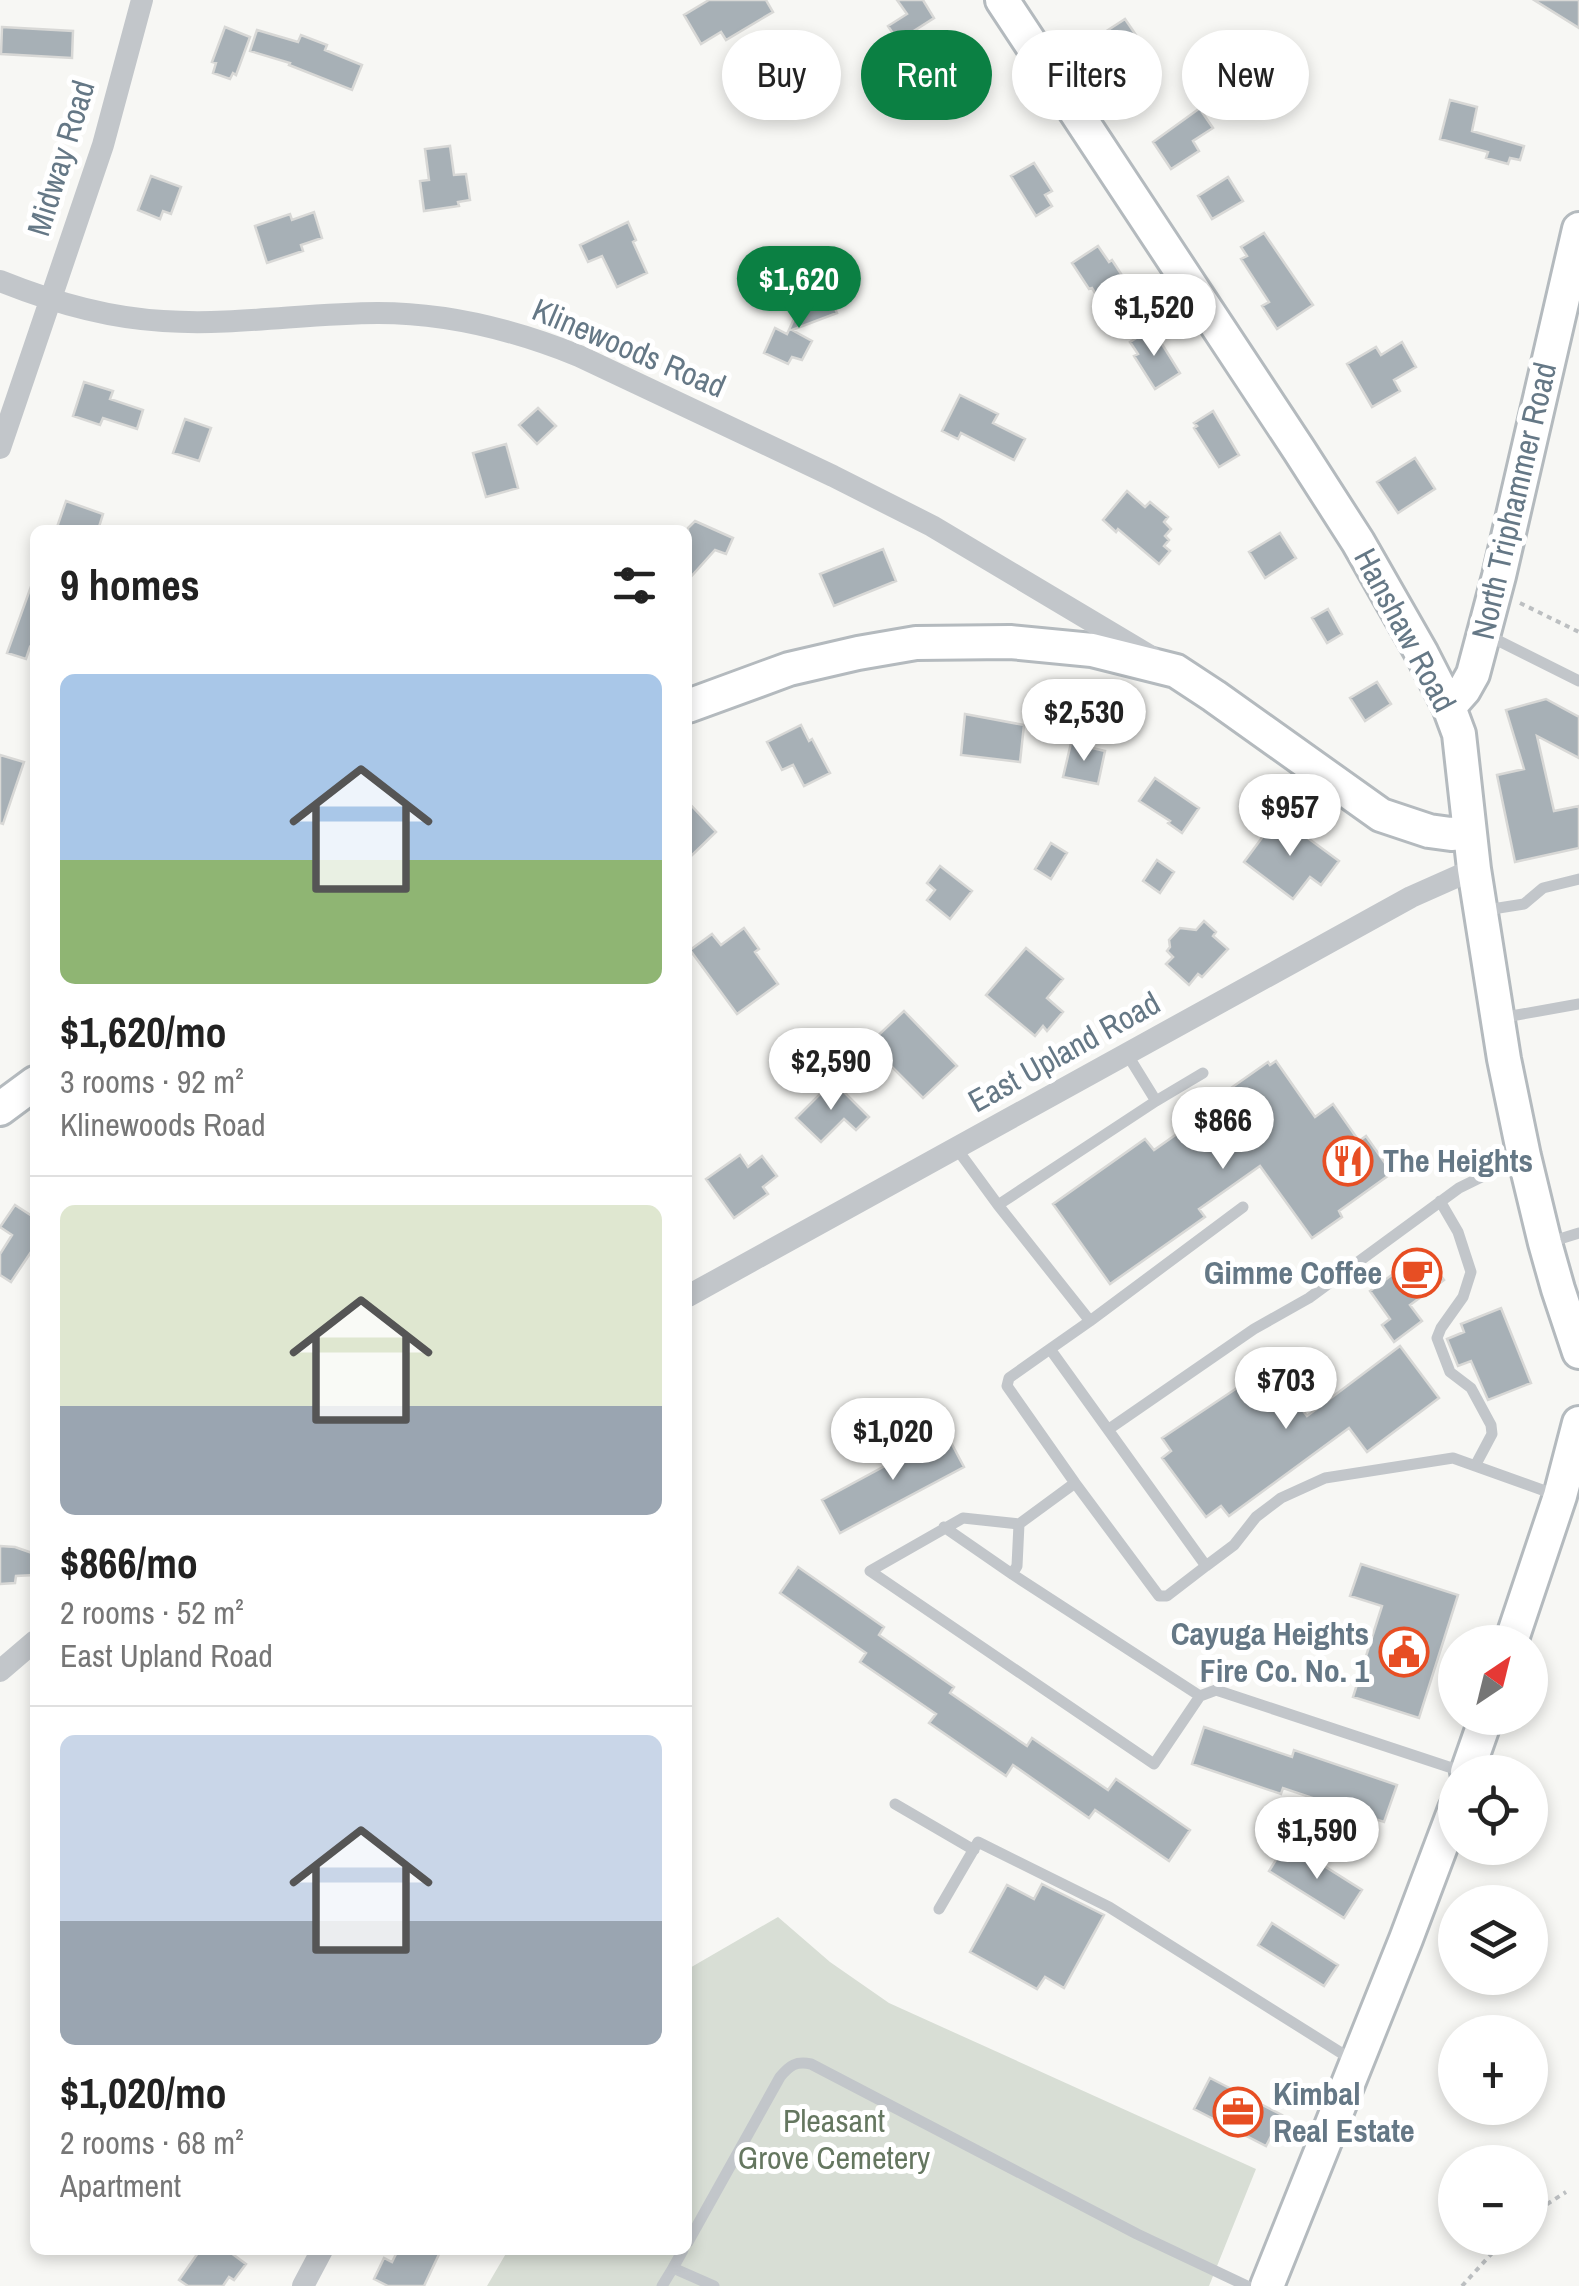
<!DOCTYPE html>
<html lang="en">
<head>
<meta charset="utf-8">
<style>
	body { margin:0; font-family:"Archivo Narrow",sans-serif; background:#f6f6f6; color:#222; height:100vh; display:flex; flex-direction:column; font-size:38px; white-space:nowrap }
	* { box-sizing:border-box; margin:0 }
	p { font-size:32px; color:#767676 }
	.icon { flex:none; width:55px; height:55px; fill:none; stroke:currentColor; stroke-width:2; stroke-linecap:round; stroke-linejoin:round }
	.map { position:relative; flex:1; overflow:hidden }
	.sheet { position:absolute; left:30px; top:525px; width:662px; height:1730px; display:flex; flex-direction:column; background:#fff; border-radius:15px; box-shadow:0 5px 15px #0003 }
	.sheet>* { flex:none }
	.top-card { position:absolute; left:722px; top:30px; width:705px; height:90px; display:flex; gap:20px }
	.needle { width:65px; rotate:35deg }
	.controls { position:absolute; left:1438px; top:1625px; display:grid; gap:20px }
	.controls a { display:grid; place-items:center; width:110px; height:110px; border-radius:50%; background:#fff; box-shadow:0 5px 15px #0003; font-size:50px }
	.price { position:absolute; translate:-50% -85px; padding:0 22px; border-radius:35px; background:#fff; color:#222; font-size:32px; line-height:65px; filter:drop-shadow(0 2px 5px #0008) }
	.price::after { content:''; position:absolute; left:50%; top:60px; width:30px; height:22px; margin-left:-15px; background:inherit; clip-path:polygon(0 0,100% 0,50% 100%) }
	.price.on { background:#0b8043; color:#fff }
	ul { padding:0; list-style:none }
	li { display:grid; align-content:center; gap:20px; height:530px; padding:0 30px }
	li+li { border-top:2px solid #e0e0e0 }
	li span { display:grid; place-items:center; height:310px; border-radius:15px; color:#555 }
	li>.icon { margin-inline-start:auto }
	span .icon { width:180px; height:180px; fill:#fffc; stroke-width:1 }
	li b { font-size:42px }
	h2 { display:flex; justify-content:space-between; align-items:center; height:120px; padding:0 30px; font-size:42px }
	.chip { padding:0 35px; border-radius:45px; background:#fff; box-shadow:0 5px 15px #0003; font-size:35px; line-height:90px }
	.chip.on { background:#0b8043; color:#fff }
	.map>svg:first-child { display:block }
	.green { fill:#d8ded5 }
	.building { fill:#a7b0b6; stroke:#d8d8d6; stroke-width:2.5 }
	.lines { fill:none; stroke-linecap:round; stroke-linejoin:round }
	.secondary-casing { stroke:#b4babe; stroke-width:38 }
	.path { stroke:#bcbfc1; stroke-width:4; stroke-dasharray:5 5; stroke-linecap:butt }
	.lane { stroke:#c2c6ca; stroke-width:11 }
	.street { stroke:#c2c6ca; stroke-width:22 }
	.secondary { stroke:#fff; stroke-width:32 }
	.labels { text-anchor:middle; stroke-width:10; stroke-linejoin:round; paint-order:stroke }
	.street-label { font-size:32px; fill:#657886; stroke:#fff }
	.poi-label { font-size:32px; font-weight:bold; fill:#657886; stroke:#fff; text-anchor:start }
	.park-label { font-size:32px; fill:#657760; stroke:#fff }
</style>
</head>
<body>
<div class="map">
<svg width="1579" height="2286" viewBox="0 0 1579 2286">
	<rect width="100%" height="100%" fill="#f7f7f4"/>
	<path class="green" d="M778 1917 830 1962 889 2003 1256 2169 1209 2286H487L508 2250H688V1969Z"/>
	<path class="building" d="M709 0H766L773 12 726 40 721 32 701 44 684 15Z
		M897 0H923L934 18 898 41 888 26 907 14Z
		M1534 0H1579V28Z
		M1125 19 1140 41 1100 67 1085 45Z
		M2 27 73 31 72 58 1 54Z
		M225 27 250 37 236 75 233 73 230 79 213 73 216 63 212 62Z
		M257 30 298 42 301 35 327 45 325 50 362 65 352 90 289 65 290 63 250 51Z
		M962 45 978 70 971 75 978 84 961 95 949 76 933 85 923 69Z
		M1214 75 1227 96 1202 112 1213 128 1193 141 1199 151 1171 169 1153 142 1200 108 1188 91Z
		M1450 100 1477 107 1472 131 1524 146 1520 160 1510 158 1508 164 1486 158 1488 152 1440 139Z
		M450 146 454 175 466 174 470 200 458 202 459 206 424 211 420 181 429 180 425 149Z
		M1034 163 1052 191 1045 195 1052 206 1036 216 1011 176Z
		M151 176 181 187 171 214 163 211 160 219 138 210Z
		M1228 177 1243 201 1212 219 1198 196Z
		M314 212 322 238 301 245 303 251 267 263 255 226 290 214 292 220Z
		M628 222 636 240 633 242 647 273 617 287 602 256 588 262 580 245Z
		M1264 233 1313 305 1277 329 1262 306 1269 302 1241 259 1247 256 1241 247Z
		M1098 246 1109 262 1112 260 1125 280 1098 298 1092 288 1089 289 1072 263Z
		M829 295 837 313 792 330 812 341 802 360 792 357 788 364 764 353 775 328 787 334 801 304Z
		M1152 328 1180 373 1155 389 1134 356 1138 354 1130 342Z
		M1402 342 1416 367 1394 380 1400 391 1372 407 1347 364 1376 347 1381 355Z
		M84 382 113 391 110 399 143 410 137 429 103 418 100 425 73 416Z
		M960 395 998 414 993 423 1025 439 1014 460 961 433 958 439 942 431Z
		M538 408 556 426 537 444 519 425Z
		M1213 411 1239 455 1219 467 1194 428 1197 426 1194 423Z
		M185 419 211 428 199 461 173 453Z
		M506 444 518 488 486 497 473 453Z
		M1415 458 1435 489 1398 513 1377 482Z
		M1127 491 1145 507 1150 502 1168 517 1164 522 1171 529 1165 536 1169 540 1164 546 1170 551 1159 564 1118 529 1116 532 1103 520Z
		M66 501 103 514 98 530H56Z
		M695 521 733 538 726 554 715 550 688 580V528Z
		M1280 533 1296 558 1265 578 1249 552Z
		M883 549 896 581 834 606 820 574Z
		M33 581 35 582V649L30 647 26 659 7 653Z
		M1328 609 1342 634 1327 643 1312 618Z
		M1377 682 1391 704 1365 721 1350 698Z
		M1546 699 1579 717V758L1537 736 1554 811 1579 806V848L1515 862 1497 775 1524 769 1506 710Z
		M965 714 1024 725 1020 762 961 755Z
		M801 725 809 741 812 739 830 773 804 786 793 765 782 770 767 742Z
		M1071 743 1105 751 1098 784 1063 777Z
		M0 755 24 762 3 824 0 823Z
		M1155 778 1199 808 1182 833 1168 823 1170 821 1139 801Z
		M688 802 716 832 688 859Z
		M1278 816 1339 861 1321 885 1310 877 1293 899 1244 862Z
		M1051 843 1067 853 1051 879 1035 869Z
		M1157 860 1174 872 1160 893 1143 881Z
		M940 866 972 891 950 919 927 900 935 890 927 883Z
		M1204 921 1216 932 1213 936 1228 949 1202 977 1198 974 1189 985 1166 964 1173 957 1167 951 1170 947 1169 940 1180 928 1196 930Z
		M744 928 759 949 755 952 778 984 737 1014 690 950 712 934 721 945Z
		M1026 948 1063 979 1047 998 1063 1012 1047 1031 1043 1026 1035 1036 986 995Z
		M904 1011 957 1066 923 1098 869 1044Z
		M1276 1061 1315 1117 1333 1104 1359 1141 1366 1136 1392 1173 1339 1211 1342 1217 1312 1238 1260 1166 1199 1209 1205 1217 1110 1284 1053 1204 1145 1139 1154 1150 1225 1100 1221 1095 1268 1062 1270 1065Z
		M833 1081 869 1117 856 1130 844 1119 821 1142 796 1118Z
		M740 1155 748 1167 762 1156 777 1176 763 1187 768 1194 734 1218 706 1179Z
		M15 1205 35 1218V1246L11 1282 0 1275V1254L12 1235 0 1227Z
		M1423 1252 1444 1280 1410 1305 1422 1321 1394 1342 1382 1325 1390 1319 1370 1291Z
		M1501 1308 1531 1383 1488 1400 1471 1361 1458 1366 1447 1339 1464 1332 1461 1324Z
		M1400 1346 1439 1398 1367 1452 1349 1428 1229 1516 1221 1506 1206 1517 1162 1458 1171 1451 1162 1438 1252 1378 1261 1393 1279 1379 1307 1416Z
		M946 1433 964 1467 840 1533 822 1500Z
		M0 1546 15 1547 35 1554V1575L16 1576 15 1583 0 1584Z
		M1361 1564 1458 1595 1419 1718 1353 1697 1382 1606 1350 1596Z
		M798 1567 884 1627 879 1635 954 1687 950 1693 1027 1746 1032 1738 1108 1790 1116 1779 1190 1830 1169 1861 1095 1810 1089 1818 1013 1765 1006 1776 929 1723 936 1714 860 1662 866 1653 780 1593Z
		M1204 1727 1292 1757 1294 1750 1397 1785 1384 1822 1283 1788 1281 1794 1192 1764Z
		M1282 1850 1297 1860 1302 1852 1362 1890 1344 1918 1269 1871Z
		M1042 1884 1104 1915 1064 1988 1045 1977 1037 1989 970 1952 1007 1885 1034 1899Z
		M1272 1923 1338 1965 1324 1986 1258 1945Z
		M1210 2078 1282 2115 1266 2146 1194 2109Z
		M200 2250H227L246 2264 234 2280 229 2277 223 2286H188L179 2280Z
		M398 2250H441L424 2286H388L374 2279 384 2258 392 2262Z"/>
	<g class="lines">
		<g class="secondary-casing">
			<path id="secondary" d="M1002 0 1299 450 1358 542 1422 654 1449 707 1459 734 1474 869 1504 1059 1524 1156 1545 1243 1558 1289 1579 1352
				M688 706 789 669 858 653 916 643 1010 642 1092 650 1176 671 1214 696 1381 815 1429 831 1451 834 1469 832
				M1449 707 1464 690 1473 674 1499 576 1579 229
				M0 1109 35 1083
				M1511 1642 1560 1496 1579 1423
				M1467 1772 1486 1718
				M1267 2286 1406 1939 1455 1809"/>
		</g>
		<path class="path" d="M1520 603 1579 632
			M1530 2215 1566 2192
			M1462 2286 1506 2238"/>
		<path class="lane" d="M1489 636 1579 681
			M1486 910 1524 904 1543 888 1579 879
			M1500 1018 1579 1004
			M1127 1054 1156 1101
			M957 1149 998 1205 1090 1321 1050 1349 1206 1566 1234 1545 1256 1517 1281 1498 1325 1478 1453 1458 1559 1496
			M1440 1201 1458 1232 1471 1272 1463 1297 1441 1328 1437 1338 1450 1372 1471 1388 1491 1425 1492 1434 1475 1466
			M998 1205 1156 1101 1203 1073
			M1550 1242 1579 1233
			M1090 1321 1243 1207
			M1050 1349 1009 1378 1007 1386 1075 1483 1159 1596H1167L1206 1566
			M1109 1429 1254 1329 1309 1298 1459 1188 1520 1158
			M1075 1483 1019 1524 963 1518 870 1571 1154 1764 1200 1696 1216 1690 1464 1772
			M944 1527 1012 1574 1200 1696
			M1012 1574 1017 1566 1019 1524
			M895 1804 974 1850
			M939 1909 978 1842 1109 1907 1354 2061
			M688 2242 780 2077C790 2065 796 2061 811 2064L1137 2234 1247 2286
			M683 2250 673 2268 714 2286
			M662 2286 673 2268"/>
		<path class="street" d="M0 281C52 302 107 318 163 321 234 326 307 313 378 313 448 313 515 330 579 356L833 476 932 526 1150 656
			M0 448 103 145 142 0
			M688 1296 1411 897 1474 869
			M0 1671 35 1641
			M303 2286 322 2250"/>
		<use href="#secondary" class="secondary"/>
	</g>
	<defs>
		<g id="restaurant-ring" transform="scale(2.5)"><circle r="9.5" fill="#fff" stroke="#e74e23" stroke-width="1.5"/><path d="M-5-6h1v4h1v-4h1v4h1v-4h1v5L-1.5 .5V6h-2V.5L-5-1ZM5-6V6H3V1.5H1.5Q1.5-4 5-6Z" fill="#e74e23"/></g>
		<g id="cafe-ring" transform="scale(2.5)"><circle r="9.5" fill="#fff" stroke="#e74e23" stroke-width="1.5"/><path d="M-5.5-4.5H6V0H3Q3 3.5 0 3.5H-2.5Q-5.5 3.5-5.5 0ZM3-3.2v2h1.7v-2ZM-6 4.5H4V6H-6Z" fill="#e74e23"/></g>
		<g id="civic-ring" transform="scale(2.5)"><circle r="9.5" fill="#fff" stroke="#e74e23" stroke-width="1.5"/><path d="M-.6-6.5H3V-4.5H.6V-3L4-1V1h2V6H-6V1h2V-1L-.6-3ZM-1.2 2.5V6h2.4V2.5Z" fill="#e74e23"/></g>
		<g id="office-ring" transform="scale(2.5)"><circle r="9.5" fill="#fff" stroke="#e74e23" stroke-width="1.5"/><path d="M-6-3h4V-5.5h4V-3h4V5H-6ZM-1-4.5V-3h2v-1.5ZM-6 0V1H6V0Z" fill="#e74e23"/></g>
	</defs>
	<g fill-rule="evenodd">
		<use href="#restaurant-ring" x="1348" y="1161"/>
		<use href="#cafe-ring" x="1417" y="1273"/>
		<use href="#civic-ring" x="1404" y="1652"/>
		<use href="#office-ring" x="1238" y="2112"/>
	</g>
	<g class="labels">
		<g class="street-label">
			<text transform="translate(61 158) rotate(-73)" y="11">Midway Road</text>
			<text transform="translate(629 348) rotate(23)" y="11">Klinewoods Road</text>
			<text transform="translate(1514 501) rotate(-77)" y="11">North Triphammer Road</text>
			<text transform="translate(1405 630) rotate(62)" y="11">Hanshaw Road</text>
			<text transform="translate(1064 1052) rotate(-29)" y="11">East Upland Road</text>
		</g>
		<g class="poi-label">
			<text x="1383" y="1172">The Heights</text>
			<text x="1382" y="1284" text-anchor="end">Gimme Coffee</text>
			<text x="1369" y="1645" text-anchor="end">Cayuga Heights<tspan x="1369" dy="37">Fire Co. No. 1</tspan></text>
			<text x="1273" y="2105">Kimbal<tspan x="1273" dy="37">Real Estate</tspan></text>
		</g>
		<g class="park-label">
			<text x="834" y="2132">Pleasant<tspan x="834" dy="37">Grove Cemetery</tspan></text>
		</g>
	</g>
</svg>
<div class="controls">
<a><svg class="needle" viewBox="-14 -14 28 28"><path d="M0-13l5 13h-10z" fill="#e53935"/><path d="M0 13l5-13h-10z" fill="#767676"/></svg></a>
<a><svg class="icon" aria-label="locate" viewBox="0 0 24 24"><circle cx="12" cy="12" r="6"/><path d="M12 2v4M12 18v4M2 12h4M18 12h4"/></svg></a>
<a><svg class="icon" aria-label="layers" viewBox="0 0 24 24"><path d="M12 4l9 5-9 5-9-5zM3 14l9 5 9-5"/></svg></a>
<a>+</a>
<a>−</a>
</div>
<b class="price on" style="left:799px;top:331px">$1,620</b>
<b class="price" style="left:1154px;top:359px">$1,520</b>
<b class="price" style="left:1084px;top:764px">$2,530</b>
<b class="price" style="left:1290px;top:859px">$957</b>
<b class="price" style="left:831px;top:1113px">$2,590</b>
<b class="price" style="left:1223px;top:1172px">$866</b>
<b class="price" style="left:1286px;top:1432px">$703</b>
<b class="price" style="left:893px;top:1483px">$1,020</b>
<b class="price" style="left:1317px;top:1882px">$1,590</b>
<div class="top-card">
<a class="chip">Buy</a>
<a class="chip on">Rent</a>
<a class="chip">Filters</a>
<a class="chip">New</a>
</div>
<section class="sheet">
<h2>9 homes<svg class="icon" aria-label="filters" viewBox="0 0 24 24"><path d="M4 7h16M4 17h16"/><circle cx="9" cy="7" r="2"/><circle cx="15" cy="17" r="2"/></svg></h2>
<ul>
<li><span style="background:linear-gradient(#a9c7e8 60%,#8fb573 0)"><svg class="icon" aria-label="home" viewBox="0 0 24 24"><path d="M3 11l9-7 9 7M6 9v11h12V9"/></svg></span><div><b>$1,620/mo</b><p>3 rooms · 92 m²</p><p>Klinewoods Road</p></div></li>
<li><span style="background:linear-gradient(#dfe7d0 65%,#9aa5b1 0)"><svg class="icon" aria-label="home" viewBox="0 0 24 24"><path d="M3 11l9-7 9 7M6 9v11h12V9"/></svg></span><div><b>$866/mo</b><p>2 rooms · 52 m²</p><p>East Upland Road</p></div></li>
<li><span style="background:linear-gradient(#c9d6e8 60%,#9aa5b1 0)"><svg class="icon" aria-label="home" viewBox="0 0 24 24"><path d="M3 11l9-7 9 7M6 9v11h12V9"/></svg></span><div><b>$1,020/mo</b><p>2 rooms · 68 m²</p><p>Apartment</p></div></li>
</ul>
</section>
</div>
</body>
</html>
